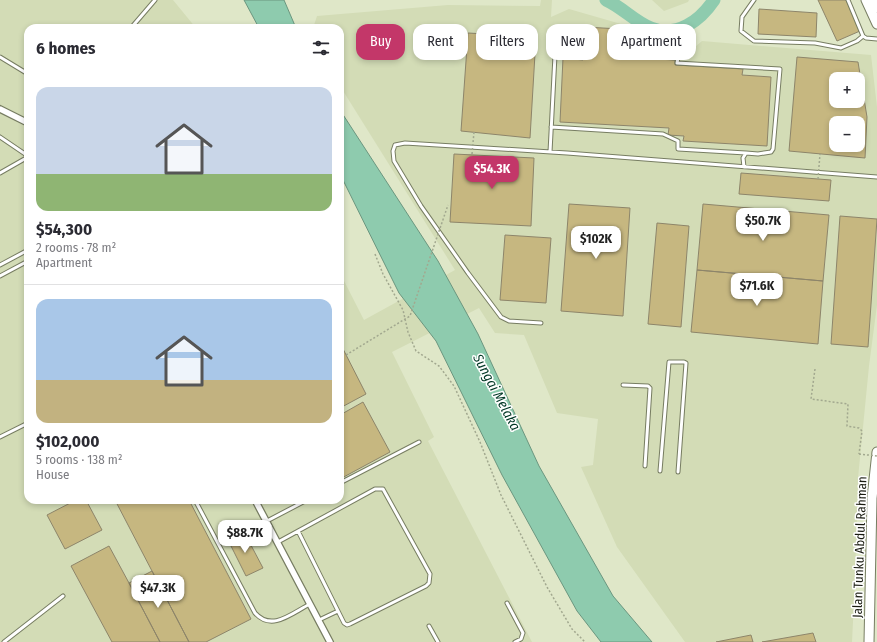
<!DOCTYPE html>
<html lang="en">
<head>
<meta charset="utf-8">
<style>
	body { margin:0; font-family:"Fira Sans Condensed",sans-serif; background:#f7f7f7; color:#2b2b33; height:100vh; display:flex; flex-direction:column; font-size:15px; white-space:nowrap }
	* { box-sizing:border-box; margin:0 }
	p { font-size:13px; color:#7c7c81 }
	.icon { flex:none; width:22px; height:22px; fill:none; stroke:currentColor; stroke-width:2; stroke-linecap:round; stroke-linejoin:round }
	.map { position:relative; flex:1; overflow:hidden }
	.sheet { position:absolute; left:24px; top:24px; width:320px; height:480px; display:flex; flex-direction:column; background:#fff; border-radius:12px; box-shadow:0 2px 6px #0003 }
	.sheet>* { flex:none }
	.banner { position:absolute; left:356px; top:24px; width:380px; height:36px; display:flex; gap:8px }
	.controls { position:absolute; left:829px; top:72px; display:grid; gap:8px }
	.controls a { display:grid; place-items:center; width:36px; height:36px; border-radius:8px; background:#fff; box-shadow:0 2px 6px #0003; font-size:20px }
	.price { position:absolute; translate:-50% -34px; padding:0 9px; border-radius:8px; background:#fff; color:#222; font-size:13px; line-height:26px; filter:drop-shadow(0 1px 2px #0008) }
	.price::after { content:''; position:absolute; left:50%; top:24px; width:12px; height:9px; margin-left:-6px; background:inherit; clip-path:polygon(0 0,100% 0,50% 100%) }
	.price.active { background:#c33769; color:#fff }
	ul { padding:0; list-style:none }
	li { display:grid; align-content:center; gap:8px; height:212px; padding:0 12px }
	li+li { border-top:1px solid #e1e1e2 }
	li span { display:grid; place-items:center; height:124px; border-radius:12px; color:#555 }
	li>.icon { margin-inline-start:auto }
	span .icon { width:72px; height:72px; fill:#fffc; stroke-width:1 }
	li b { font-size:17px }
	h2 { display:flex; justify-content:space-between; align-items:center; height:48px; padding:0 12px; font-size:17px }
	.pill { padding:0 14px; border-radius:12px; background:#fff; box-shadow:0 2px 6px #0003; font-size:14px; line-height:36px }
	.pill.active { background:#c33769; color:#fff }
	.map>svg:first-child { display:block }
	.built { fill:#d3dcb6; fill-rule:evenodd }
	.water { fill:#8ecbae; stroke:#6b967f }
	.lines { fill:none; stroke-linecap:round; stroke-linejoin:round }
	.river { stroke:#8ecbae; stroke-width:13 }
	.building { fill:#c6b780; stroke:#8d856a; fill-rule:evenodd }
	.service-casing { stroke:#777d62; stroke-width:5 }
	.minor-casing { stroke:#777d62; stroke-width:8 }
	.primary-casing { stroke:#777d62; stroke-width:11 }
	.path { stroke:#a2a88f; stroke-width:1.5; stroke-dasharray:2 2; stroke-linecap:butt }
	.service { stroke:#fff; stroke-width:3 }
	.minor { stroke:#fff; stroke-width:5.5 }
	.primary { stroke:#fff; stroke-width:9 }
	.path-bridge { stroke:#a2a88f; stroke-width:1.5; stroke-dasharray:2 2; stroke-linecap:butt }
	.labels { text-anchor:middle; stroke-width:3; stroke-linejoin:round; paint-order:stroke }
	.street-label { font-size:13px; fill:#191b11; stroke:#fff }
	.water-label { font-size:14px; font-style:italic; fill:#013725; stroke:#fff }
</style>
</head>
<body>
<div class="map">
<svg width="877" height="642" viewBox="0 0 877 642">
	<rect width="100%" height="100%" fill="#dfe7c8"/>
	<path class="built" d="M0 0H173L196 28H28V500H340V273L364 320 455 270 340 86V28H313L317 16 448 5 540 6 541 0H552L551 17 569 9 621 24 682 58 702 41 871 55 877 107V305L869 366 858 478 855 581 852 642H685L617 547 581 467 593 465 598 419 557 413 524 335 495 333 479 308 392 352 434 437 428 441 532 642H0ZM836 79H858V101H836ZM836 123H858V145H836Z
		M652 0H689L688 2 664 11Z"/>
	<path class="water" d="M244 0H284L296 28H259Z
		M340 110 438 261 478 334 539 466 613 596 652 642H601L577 611 502 475 436 341 399 293 340 174Z"/>
	<g class="lines">
		<path class="river" d="M606 0C622 7 635 22 651 28 677 38 700 21 714 0"/>
	</g>
	<path class="building" d="M818 0H846L860 31 837 41Z
		M759 9 817 13 816 37 758 34Z
		M585 27 620 29 619 57 675 60V65L743 69 742 75 771 77 767 146 683 141 684 136 668 135 669 128 560 122 563 58 583 60Z
		M468 33 536 37 530 138 461 131Z
		M797 57 858 62 867 117 865 158 789 151ZM836 79H858V101H836ZM836 123H858V145H836Z
		M454 154 534 158 531 226 450 222Z
		M741 173 831 180 829 201 739 194Z
		M569 204 630 208 623 316 561 311Z
		M703 204 829 215 823 281 697 270Z
		M840 216 877 219 868 347 831 344Z
		M657 223 689 226 681 327 648 324Z
		M505 235 551 238 546 303 500 300Z
		M697 270 823 281 818 344 691 332Z
		M341 345 366 394 340 408V346Z
		M363 402 390 452 340 479V415Z
		M76 500H86L102 530 65 549 47 515Z
		M115 500H189L251 619 206 642H189Z
		M244 532 263 568 246 576 228 540Z
		M109 546 129 583 160 642H112L71 566Z
		M152 571 189 642H160L129 583Z
		M813 633 816 642H762Z
		M751 635 753 642H716Z"/>
	<g class="lines">
		<g class="service-casing">
			<path id="service" d="M754 0 742 17 741 31 754 41 815 43 841 48 857 41 863 36
				M848 0 863 36 866 38 877 39
				M131 28 155 0
				M624 55 678 58 677 63 780 69 773 149 771 152 758 154 746 153 743 158 744 167
				M0 57 28 74
				M551 127 663 134 678 141V149L746 153
				M0 137 28 156
				M550 152 556 36
				M0 173 28 157
				M0 265 28 250
				M0 276 28 261
				M541 323 509 321 501 317 468 273 421 206 394 161 393 151 395 145 405 143 567 153 877 177
				M623 385 648 386 650 388 645 466
				M0 437 28 423
				M660 471 669 362H684L686 363 678 472
				M340 483 419 442
				M195 500 255 613C272 632 292 613 310 604
				M267 521 307 500
				M298 531 338 611
				M278 542 375 489H383L430 574 429 583 426 586 350 624 347 625 344 623 338 611 319 620
				M507 603 523 633 521 639 515 642
				M429 626 438 642
				M4 642 63 596"/>
		</g>
		<g class="minor-casing">
			<path id="minor" d="M0 109 28 123
				M255 500 330 642"/>
		</g>
		<g class="primary-casing">
			<path id="primary" d="M866 0 877 24
				M874 0 877 8
				M869 642 872 498 877 452"/>
		</g>
		<path class="path" d="M375 254 383 274 403 310 408 332 416 351 439 366 454 386 480 442 501 495 547 587 572 629 585 642
			M815 369 811 399 848 404 847 426 859 428 862 431 859 454"/>
		<use href="#service" class="service"/>
		<use href="#minor" class="minor"/>
		<use href="#primary" class="primary"/>
		<path class="path-bridge" d="M472 154 474 132
			M818 179 820 154
			M346 355 410 316 448 205
			M859 454 877 456"/>
	</g>
	<g class="labels">
		<g class="street-label">
			<text transform="translate(859 547) rotate(-88)" y="5">Jalan Tunku Abdul Rahman</text>
		</g>
		<g class="water-label">
			<text transform="translate(497 392) rotate(62)" y="5">Sungai Melaka</text>
		</g>
	</g>
</svg>
<div class="controls">
<a>+</a>
<a>−</a>
</div>
<b class="price active" style="left:492px;top:190px">$54.3K</b>
<b class="price" style="left:763px;top:242px">$50.7K</b>
<b class="price" style="left:596px;top:260px">$102K</b>
<b class="price" style="left:757px;top:307px">$71.6K</b>
<b class="price" style="left:245px;top:554px">$88.7K</b>
<b class="price" style="left:158px;top:609px">$47.3K</b>
<div class="banner">
<a class="pill active">Buy</a>
<a class="pill">Rent</a>
<a class="pill">Filters</a>
<a class="pill">New</a>
<a class="pill">Apartment</a>
</div>
<section class="sheet">
<h2>6 homes<svg class="icon" aria-label="filters" viewBox="0 0 24 24"><path d="M4 7h16M4 17h16"/><circle cx="9" cy="7" r="2"/><circle cx="15" cy="17" r="2"/></svg></h2>
<ul>
<li><span style="background:linear-gradient(#c9d6e8 70%,#8fb573 0)"><svg class="icon" aria-label="home" viewBox="0 0 24 24"><path d="M3 11l9-7 9 7M6 9v11h12V9"/></svg></span><div><b>$54,300</b><p>2 rooms · 78 m²</p><p>Apartment</p></div></li>
<li><span style="background:linear-gradient(#a9c7e8 65%,#c2b280 0)"><svg class="icon" aria-label="home" viewBox="0 0 24 24"><path d="M3 11l9-7 9 7M6 9v11h12V9"/></svg></span><div><b>$102,000</b><p>5 rooms · 138 m²</p><p>House</p></div></li>
</ul>
</section>
</div>
</body>
</html>
